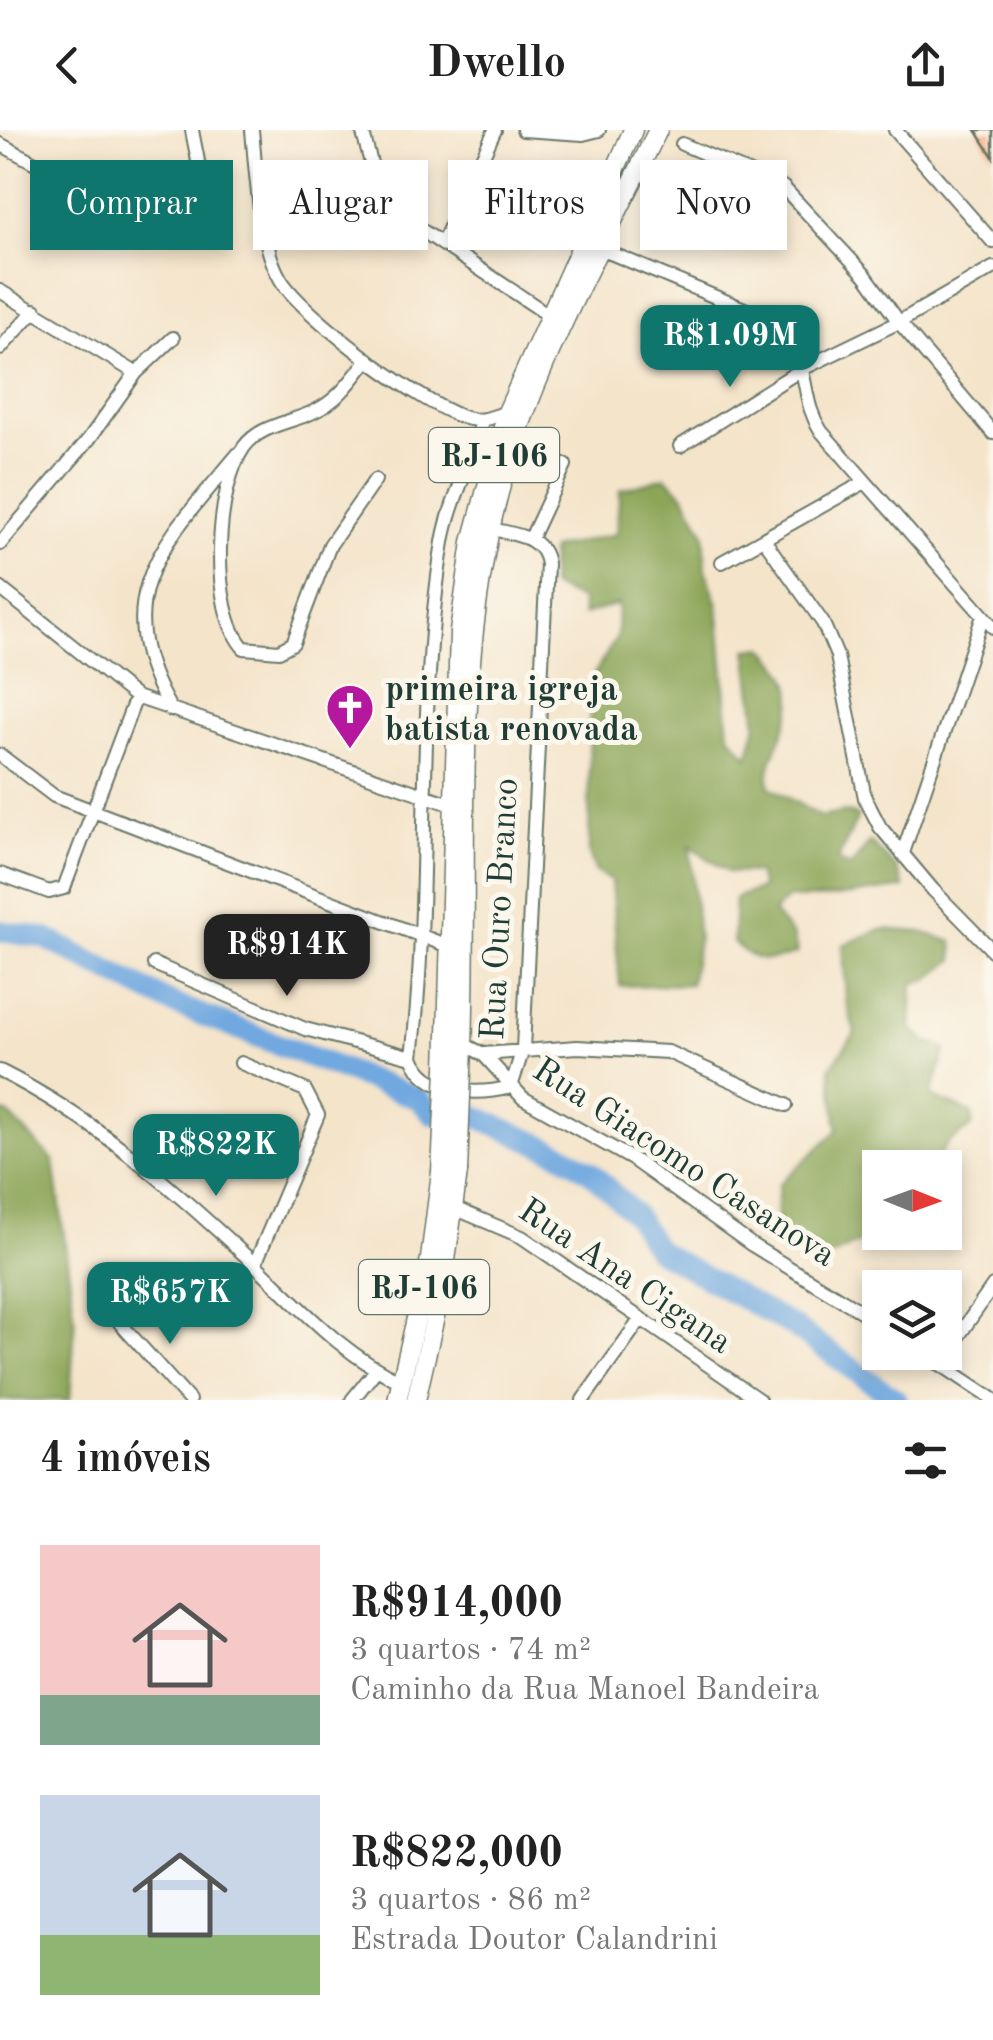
<!DOCTYPE html>
<html lang="pt">
<head>
<meta charset="utf-8">
<style>
	body { margin:0; font-family:"Old Standard TT",serif; background:#f6f6f6; color:#222; height:100vh; display:flex; flex-direction:column; font-size:38px; white-space:nowrap }
	* { box-sizing:border-box; margin:0 }
	p { font-size:32px; color:#767676 }
	.icon { flex:none; width:55px; height:55px; fill:none; stroke:currentColor; stroke-width:2; stroke-linecap:round; stroke-linejoin:round }
	.map { position:relative; height:1270px; overflow:hidden }
	.panel { display:flex; flex-direction:column; background:#fff; flex:1 }
	.panel>* { flex:none }
	.banner { position:absolute; left:30px; top:30px; width:935px; height:90px; display:flex; gap:20px }
	.needle { width:65px; rotate:91deg }
	.buttons { position:absolute; left:862px; top:1020px; display:grid; gap:20px }
	.buttons a { display:grid; place-items:center; width:100px; height:100px; border-radius:0px; background:#fff; box-shadow:0 5px 15px #0003; font-size:50px }
	.price { position:absolute; translate:-50% -85px; padding:0 22px; border-radius:20px; background:#0f766e; color:#fff; font-size:32px; line-height:65px; filter:drop-shadow(0 2px 5px #0008) }
	.price::after { content:''; position:absolute; left:50%; top:60px; width:30px; height:22px; margin-left:-15px; background:inherit; clip-path:polygon(0 0,100% 0,50% 100%) }
	.price.current { background:#222; color:#fff }
	ul { padding:0; list-style:none }
	li { display:flex; align-items:center; gap:30px; height:250px; padding:0 40px }
	li span { display:grid; place-items:center; flex:none; width:280px; height:200px; border-radius:0px; color:#555 }
	li>.icon { margin-inline-start:auto }
	span .icon { width:120px; height:120px; fill:#fffc; stroke-width:1 }
	li b { font-size:42px }
	h2 { display:flex; justify-content:space-between; align-items:center; height:120px; padding:0 40px; font-size:42px }
	.tag { padding:0 35px; border-radius:0px; background:#fff; box-shadow:0 5px 15px #0003; font-size:35px; line-height:90px }
	.tag.current { background:#0f766e; color:#fff }
	header { display:flex; justify-content:space-between; align-items:center; height:130px; padding:0 40px; background:#fff; font-size:45px; font-weight:700 }
	.map>svg:first-child { display:block }
	.forest { fill:#8ca658; stroke:#567246; stroke-width:2.5 }
	.lines { fill:none; stroke-linecap:round; stroke-linejoin:round }
	.river { stroke:#70a8df; stroke-width:22 }
	.building { fill:#f5b38e }
	.minor-casing { stroke:#6a7768; stroke-width:16 }
	.highway-casing { stroke:#6a7768; stroke-width:21 }
	.minor { stroke:#fff; stroke-width:12 }
	.highway { stroke:#fff; stroke-width:18 }
	.highway-bridge-casing { stroke:#6a7768; stroke-width:21; stroke-linecap:butt }
	.highway-bridge { stroke:#fff; stroke-width:18 }
	.labels { text-anchor:middle; stroke-width:10; stroke-linejoin:round; paint-order:stroke }
	.shield { fill:#fbf7ec; stroke:#61756b; stroke-width:2.5 }
	.shield-label { font-size:32px; font-weight:bold; fill:#1f3d34 }
	.poi-label { font-size:35px; font-weight:bold; fill:#1f3d34; stroke:#fbf7ec; text-anchor:start }
	.street-label { font-size:35px; fill:#1f3d34; stroke:#fbf7ec }
</style>
</head>
<body>
<header><svg class="icon" aria-label="back" viewBox="0 0 24 24"><path d="M15 5l-7 7 7 7"/></svg>Dwello<svg class="icon" aria-label="share" viewBox="0 0 24 24"><path d="M12 15V3M7 8l5-5 5 5M5 13v7h14v-7"/></svg></header>
<div class="map">
<svg width="993" height="1270" viewBox="0 0 993 1270">
	<rect width="100%" height="100%" fill="#fbf7ec"/>
	<filter id="ink" filterUnits="userSpaceOnUse"><feTurbulence type="fractalNoise" baseFrequency=".01" numOctaves="2"/><feDisplacementMap in="SourceGraphic" scale="20" xChannelSelector="R" yChannelSelector="G"/><feConvolveMatrix kernelMatrix="1 2 1 2 8 2 1 2 1" color-interpolation-filters="sRGB"/></filter>
	<filter id="wash" filterUnits="userSpaceOnUse"><feTurbulence type="fractalNoise" baseFrequency=".0048" numOctaves="4" result="noise"/><feDisplacementMap in="SourceGraphic" scale="40" xChannelSelector="R" yChannelSelector="G"/><feGaussianBlur stdDeviation="2.25" result="paint"/><feColorMatrix in="noise" values="0 0 0 0 0 0 0 0 0 0 0 0 0 0 0 0 0 1.4 0 .05"/><feComposite in="paint" operator="in"/></filter>
	<g filter="url(#wash)">
		<rect width="100%" height="100%" fill="#f4e4ca"/>
		<path class="forest" d="M666 347 685 366 704 402 706 441 718 475 729 604 748 627 757 594 747 519 764 517C771 526 784 538 788 549 805 588 760 626 770 657L821 687 846 682 858 686 838 730 850 737 870 712 897 739 904 758C864 761 827 772 788 768L773 782 794 807 797 823C767 833 756 834 733 812L735 768 762 758 757 743 728 742 690 716 698 812 690 854 620 856 611 751 596 742 589 724 590 551 617 507 618 474 583 485 581 470 550 456 551 419 616 404 620 360Z
			M881 799 922 802 953 812 954 830 928 850 913 853 911 898 926 911 946 919 931 966 972 983V996L948 1013 931 1037 880 1038V1102L826 1129 802 1125 776 1091 779 1054 838 1000 830 938 855 903 846 870 843 815Z
			M0 982 8 984 54 1031 75 1190 70 1270H0Z"/>
		<g class="lines">
			<path class="river" d="M0 801 45 808 171 873 419 969 432 984
				M473 985 564 1025 592 1043 635 1085 657 1120 795 1198 897 1270"/>
		</g>
		<g id="blocks">
			<path class="building" d="M976 0H993V27Z"/>
		</g>
	</g>
	<g filter="url(#ink)">
		<use href="#blocks" fill-opacity="0" stroke="#6a7768" stroke-width="2.5"/>
		<g class="lines">
			<g class="minor-casing">
				<path id="minor" d="M252 0C256 42 259 114 281 150 303 186 429 281 470 289 483 292 495 286 507 282
					M362 0 377 55 393 81 550 186
					M523 0 583 4 599 0
					M895 0 993 112
					M0 14 172 107C219 97 197 32 192 0
					M682 14 783 57 866 146 899 192 993 303
					M442 114 495 0
					M601 119 749 181C770 195 795 215 802 241 808 264 807 279 821 301L993 497
					M0 161 136 243
					M0 219 35 180
					M368 229C352 250 338 271 313 282 290 293 260 295 244 317 215 358 209 480 244 518L279 521 293 513 330 415 375 350
					M482 290C473 332 450 370 443 412 415 583 432 756 412 927 427 965 476 966 511 957L523 919 547 434C543 406 516 405 492 399
					M680 316 802 239 899 192 993 138
					M531 408 565 335
					M765 411 823 493 837 526 865 668 880 697 933 760 993 821
					M0 414 89 309 136 243 173 208
					M722 432 865 352
					M0 458 136 567 453 675
					M171 580C104 464 165 412 238 324
					M0 625 54 666 448 816
					M904 720 983 486
					M0 744 49 762 64 758 136 567
					M154 834 305 899 412 927
					M463 914 483 924 523 968 632 1029 752 1115 880 1193
					M483 924 577 917 668 922 786 975
					M241 933 305 960 318 985 255 1134
					M0 941C96 989 170 1056 248 1128 296 1172 342 1226 402 1252
					M454 1078 522 1107 759 1270
					M120 1193 189 1270
					M922 1222 993 1269
					M939 1234 993 1156
					M352 1270 376 1240
					M583 1270 640 1190"/>
			</g>
			<g class="highway-casing">
				<path id="highway" d="M446 939 459 502 472 412 507 282 633 0
					M462 941C472 743 447 531 506 338 542 221 605 110 658 0
					M397 1270 430 1129 441 1042
					M416 1270 443 1152 458 1042"/>
			</g>
			<use href="#minor" class="minor"/>
			<use href="#highway" class="highway"/>
			<g class="highway-bridge-casing">
				<path id="highway-bridge" d="M441 1042 446 939
					M458 1042 462 941"/>
			</g>
			<use href="#highway-bridge" class="highway-bridge"/>
		</g>
	</g>
	<defs>
		<g id="church-pin" transform="scale(2.5)"><path d="M0 17L-7.5 6A9.5 9.5 0 1 1 7.5 6Z" fill="#b5179e" stroke="#fbf7ec"/><path d="M-1.2-6h2.4v3.5h3.3v2.4h-3.3V6h-2.4V-.1h-3.3v-2.4h3.3Z" fill="#fff"/></g>
	</defs>
	<g fill-rule="evenodd">
		<use href="#church-pin" x="350" y="578"/>
	</g>
	<g class="labels">
		<g class="shield">
			<rect x="429" y="298" width="130" height="54" rx="8"/>
			<rect x="359" y="1130" width="130" height="54" rx="8"/>
		</g>
		<g class="shield-label">
			<text x="494" y="336">RJ-106</text>
			<text x="424" y="1168">RJ-106</text>
		</g>
		<g class="poi-label">
			<text x="385" y="570">primeira igreja<tspan x="385" dy="40">batista renovada</tspan></text>
		</g>
		<g class="street-label">
			<text transform="translate(498 779) rotate(-87)" y="12">Rua Ouro Branco</text>
			<text transform="translate(685 1031) rotate(33)" y="12">Rua Giacomo Casanova</text>
			<text transform="translate(626 1145) rotate(34)" y="12">Rua Ana Cigana</text>
		</g>
	</g>
</svg>
<div class="buttons">
<a><svg class="needle" viewBox="-14 -14 28 28"><path d="M0-13l5 13h-10z" fill="#e53935"/><path d="M0 13l5-13h-10z" fill="#767676"/></svg></a>
<a><svg class="icon" aria-label="layers" viewBox="0 0 24 24"><path d="M12 4l9 5-9 5-9-5zM3 14l9 5 9-5"/></svg></a>
</div>
<b class="price" style="left:730px;top:260px">R$1.09M</b>
<b class="price current" style="left:287px;top:869px">R$914K</b>
<b class="price" style="left:216px;top:1069px">R$822K</b>
<b class="price" style="left:170px;top:1217px">R$657K</b>
<div class="banner">
<a class="tag current">Comprar</a>
<a class="tag">Alugar</a>
<a class="tag">Filtros</a>
<a class="tag">Novo</a>
</div>
</div>
<section class="panel">
<h2>4 imóveis<svg class="icon" aria-label="filters" viewBox="0 0 24 24"><path d="M4 7h16M4 17h16"/><circle cx="9" cy="7" r="2"/><circle cx="15" cy="17" r="2"/></svg></h2>
<ul>
<li><span style="background:linear-gradient(#f6c9c9 75%,#7fa58c 0)"><svg class="icon" aria-label="home" viewBox="0 0 24 24"><path d="M3 11l9-7 9 7M6 9v11h12V9"/></svg></span><div><b>R$914,000</b><p>3 quartos · 74 m²</p><p>Caminho da Rua Manoel Bandeira</p></div></li>
<li><span style="background:linear-gradient(#c9d6e8 70%,#8fb573 0)"><svg class="icon" aria-label="home" viewBox="0 0 24 24"><path d="M3 11l9-7 9 7M6 9v11h12V9"/></svg></span><div><b>R$822,000</b><p>3 quartos · 86 m²</p><p>Estrada Doutor Calandrini</p></div></li>
</ul>
</section>
</body>
</html>
